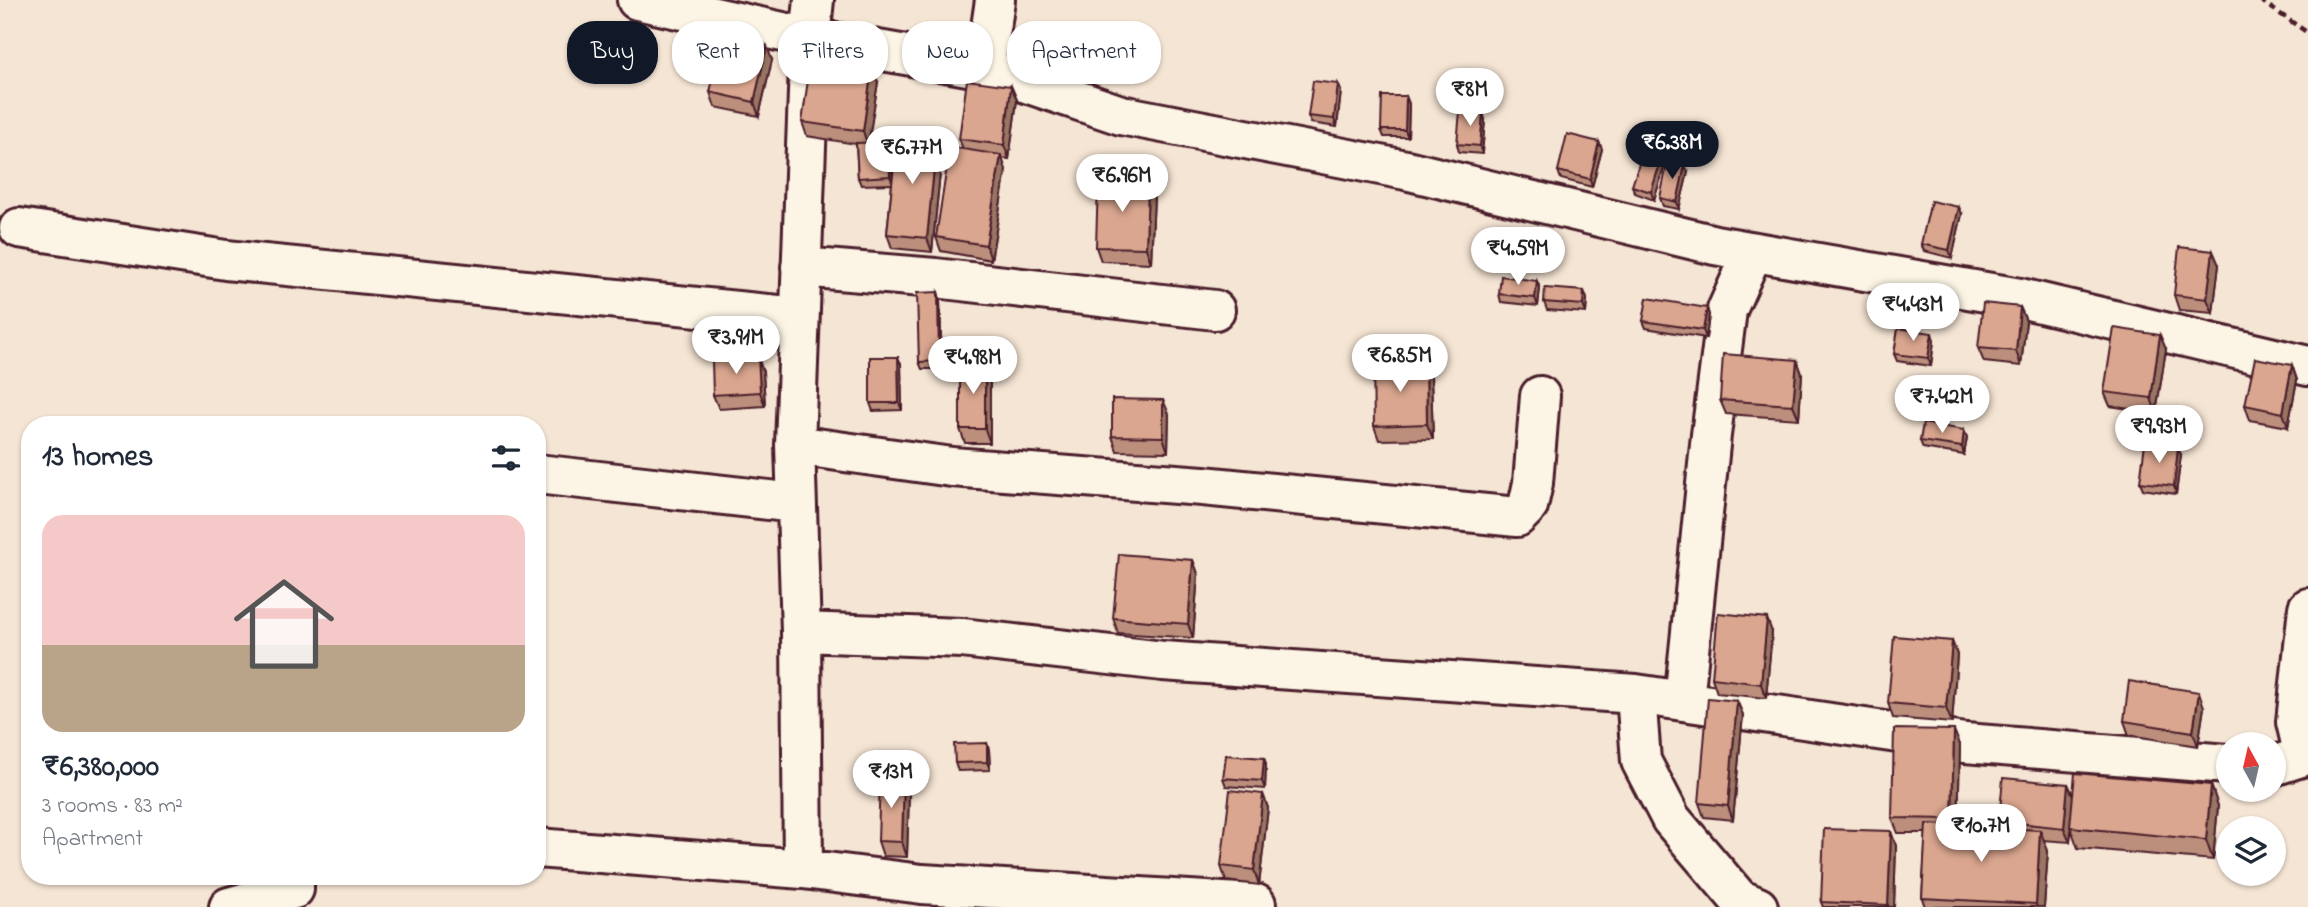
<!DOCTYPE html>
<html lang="en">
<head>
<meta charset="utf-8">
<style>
	body { margin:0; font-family:"Indie Flower",sans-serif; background:#f6f6f7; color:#1f2937; height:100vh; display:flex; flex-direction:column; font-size:26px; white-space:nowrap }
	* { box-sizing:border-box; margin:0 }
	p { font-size:23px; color:#747a83 }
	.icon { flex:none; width:38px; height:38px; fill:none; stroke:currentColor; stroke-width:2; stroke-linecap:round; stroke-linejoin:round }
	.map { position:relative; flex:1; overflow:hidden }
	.panel { position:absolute; left:21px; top:416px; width:525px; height:469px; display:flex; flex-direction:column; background:#fff; border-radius:28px; box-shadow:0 2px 5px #0004 }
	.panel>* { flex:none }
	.hud { position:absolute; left:567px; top:21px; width:665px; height:63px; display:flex; gap:14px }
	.needle { width:46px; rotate:352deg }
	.buttons { position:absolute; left:2216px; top:732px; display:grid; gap:14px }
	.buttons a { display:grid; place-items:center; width:70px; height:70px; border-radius:50%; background:#fff; box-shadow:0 2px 5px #0004; font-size:35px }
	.price { position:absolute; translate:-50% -60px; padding:0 16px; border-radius:24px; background:#fff; color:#222; font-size:23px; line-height:46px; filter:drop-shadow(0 2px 4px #0008) }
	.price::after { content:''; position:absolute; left:50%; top:42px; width:21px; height:16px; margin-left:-10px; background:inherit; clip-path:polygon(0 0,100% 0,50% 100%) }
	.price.selected { background:#111827; color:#fff }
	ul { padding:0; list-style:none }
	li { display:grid; align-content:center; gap:14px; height:371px; padding:0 21px }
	li span { display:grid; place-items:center; height:217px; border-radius:21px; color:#555 }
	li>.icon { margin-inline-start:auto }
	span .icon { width:126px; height:126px; fill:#fffc; stroke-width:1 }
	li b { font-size:30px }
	h2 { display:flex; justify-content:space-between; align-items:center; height:84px; padding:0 21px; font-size:30px }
	.tag { padding:0 24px; border-radius:28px; background:#fff; box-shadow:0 2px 5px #0004; font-size:24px; line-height:63px }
	.tag.selected { background:#111827; color:#fff }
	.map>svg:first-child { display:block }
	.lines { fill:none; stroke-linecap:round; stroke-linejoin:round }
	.minor-casing { stroke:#4a1f2b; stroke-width:44 }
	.path { stroke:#4a1f2b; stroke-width:4.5; stroke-dasharray:7 5; stroke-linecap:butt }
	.minor { stroke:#fcf5e5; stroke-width:38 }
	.wall { fill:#bb8f7b; stroke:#4a1f2b; stroke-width:2 }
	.shaded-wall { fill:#997464; stroke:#4a1f2b; stroke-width:2 }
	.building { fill:#daa68f; stroke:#4a1f2b; stroke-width:2 }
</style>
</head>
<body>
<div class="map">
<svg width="2308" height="907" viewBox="0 0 2308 907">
	<rect width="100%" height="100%" fill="#f5e5d4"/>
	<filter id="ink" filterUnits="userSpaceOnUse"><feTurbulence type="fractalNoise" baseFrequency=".0143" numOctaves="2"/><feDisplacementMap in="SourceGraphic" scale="14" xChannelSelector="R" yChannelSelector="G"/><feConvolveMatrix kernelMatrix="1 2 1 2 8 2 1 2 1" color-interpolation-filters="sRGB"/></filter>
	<g filter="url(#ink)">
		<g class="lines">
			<g class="minor-casing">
				<path id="minor" d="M637 0 810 38 985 69 1121 115 1406 170 1715 245 2020 298 2308 366
					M985 69 995 0
					M19 228 226 260 799 317
					M801 267 935 278 1215 310
					M795 445 952 467 1203 486 1517 517 1528 506 1533 483 1540 396
					M537 474 796 503
					M801 632 962 638 1163 661 1636 694 1965 743 2228 764
					M1636 694 1641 761 1671 819 1739 899 1758 907
					M1684 701 1711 435 1727 310 1753 252
					M2273 766 2304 756 2296 722 2308 608
					M537 848 803 869 922 884 1256 904
					M803 869 801 632 795 445 810 38 814 0
					M229 907 294 889V877"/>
			</g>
			<path class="path" d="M2260 0 2308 33"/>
			<use href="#minor" class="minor"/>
		</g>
		<path class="wall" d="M772 60 759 116 715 107 710 92Z
			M878 82 868 142 891 149 893 176 937 138 942 153 932 252 892 248 887 234 892 184 861 185 858 178 856 144 807 136 802 122Z
			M1338 84 1341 91 1337 127 1311 123 1308 116Z
			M1011 86 1017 100 1009 159 1002 158 1006 170 991 260 941 251 936 237 963 149 959 139Z
			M1406 96 1409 104 1408 137H1384L1381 130Z
			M1485 120 1482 154 1459 152 1457 144Z
			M1599 142 1602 149 1592 187 1561 179 1558 171Z
			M1662 157 1665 165 1654 200 1635 193 1632 186Z
			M1688 172 1679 209 1663 206 1660 198Z
			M1154 196 1151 263 1101 261 1096 247Z
			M1962 214 1952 258 1924 251 1921 244Z
			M2219 265 2213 313 2179 310 2174 295Z
			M1540 288 1538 306 1501 302 1499 294Z
			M1584 291 1587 299 1586 313 1547 310 1544 302Z
			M938 292 940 300 942 369H922L919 362Z
			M2020 307 2026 321 2021 366 1984 362 1978 348Z
			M1707 308 1709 315 1706 338 1646 328 1643 321Z
			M1934 340 1931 366 1897 361 1894 354Z
			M2166 349 2156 413 2110 406 2104 392Z
			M1797 360 1802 374 1799 419 1726 414 1720 400Z
			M1426 362 1431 376 1433 439 1379 440 1374 426Z
			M901 364 902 410 873 411 870 403Z
			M985 364 990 378V443H965L960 429Z
			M2292 365 2297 380 2288 427 2250 420 2245 405Z
			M763 372 765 406 719 409 713 395Z
			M1169 414 1168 452 1117 451 1112 436Z
			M1967 437 1964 455 1923 448 1920 441Z
			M2181 455 2176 494 2143 489 2140 482Z
			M1193 560 1198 574 1193 638 1118 633 1113 618Z
			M1772 632 1766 698 1717 693 1712 678Z
			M1952 641 1957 655 1952 723 1893 718 1888 703Z
			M1737 701 1743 715 1733 820 1704 817 1699 803Z
			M2204 707 2198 746 2129 735 2124 721Z
			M987 743 989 750 990 770 958 771 955 763Z
			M1960 745 1958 826 2001 828 1999 821 2068 784 2073 796 2211 785 2218 806 2213 860 2078 848 2071 829 2070 842 2043 840 2048 851 2044 907H1925L1922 898 1926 833H1898L1892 818Z
			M1264 758 1266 765 1265 789 1226 786 1223 778Z
			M904 778 909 792 907 857 883 856 878 841Z
			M1263 794 1268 808 1259 885 1226 881 1221 866Z
			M1896 846 1894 907H1823L1821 902Z"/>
		<path class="shaded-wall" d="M767 46 772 60 759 116 754 102Z
			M872 68 878 82 868 146 863 131Z
			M1338 84 1341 91 1337 127 1334 119Z
			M1011 86 1017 100 1009 159 1004 145Z
			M1406 96 1409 104 1408 137 1405 130Z
			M1483 112 1485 120 1482 154 1480 146Z
			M937 138 942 153 932 252 927 238Z
			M888 142 891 149 893 184 890 176Z
			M1599 142 1602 149 1592 187 1590 179Z
			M1001 155 1006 170 991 260 986 245Z
			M1662 157 1665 165 1654 200 1651 192Z
			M1685 165 1688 172 1679 209 1677 202Z
			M1148 182 1154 196 1151 263 1146 248Z
			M1959 207 1962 214 1952 258 1949 250Z
			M2213 251 2219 265 2213 313 2207 299Z
			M1537 281 1540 288 1538 306 1535 298Z
			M1584 291 1587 299 1586 313 1583 305Z
			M938 292 940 300 942 369 939 361Z
			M2020 307 2026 321 2021 366 2016 351Z
			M1707 308 1709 315 1706 338 1703 330Z
			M1932 333 1934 340 1931 366 1928 358Z
			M2160 335 2166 349 2156 413 2151 398Z
			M758 357 763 372 765 406 760 392Z
			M898 357 901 364 902 410 899 403Z
			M1797 360 1802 374 1799 419 1793 405Z
			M1426 362 1431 376 1433 439 1427 424Z
			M985 364 990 378V443L985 429Z
			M2292 365 2297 380 2288 427 2283 413Z
			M1163 400 1169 414 1168 452 1163 437Z
			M1964 430 1967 437 1964 455 1962 447Z
			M2178 447 2181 455 2176 494 2174 486Z
			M1193 560 1198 574 1193 638 1188 624Z
			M1767 618 1772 632 1766 698 1761 684Z
			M1952 641 1957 655 1952 723 1946 708Z
			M2199 692 2204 707 2198 746 2193 732Z
			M1737 701 1743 715 1733 820 1728 806Z
			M1954 730 1960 745 1958 834 1952 819Z
			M987 743 989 750 990 770 987 762Z
			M1264 758 1266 765 1265 789 1262 781Z
			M904 778 909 792 907 857 902 842Z
			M2068 784 2074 798 2070 842 2064 828Z
			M2211 785 2218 806 2213 860 2206 840Z
			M1263 794 1268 808 1259 885 1254 870Z
			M2040 830 2048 851 2044 907H2037L2036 904Z
			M1891 831 1896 846 1894 907H1889L1888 905Z"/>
		<path class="building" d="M723 36 767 46 754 102 710 92Z
			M811 59 872 68 863 131 802 122Z
			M967 80 1011 86 1004 145 959 139Z
			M1313 81 1338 84 1334 119 1308 116Z
			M1382 96H1406L1405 130H1381Z
			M1460 111 1483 112 1480 146 1457 144Z
			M1567 134 1599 142 1590 179 1558 171Z
			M897 135 937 138 927 238 887 234Z
			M888 142 890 176 858 178 856 143Z
			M950 147 1001 155 986 245 936 237Z
			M1643 151 1662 157 1651 192 1632 186Z
			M1668 160 1685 165 1677 202 1660 198Z
			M1098 180 1148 182 1146 248 1096 247Z
			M1931 201 1959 207 1949 250 1921 244Z
			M2179 247 2213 251 2207 299 2174 295Z
			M1501 276 1537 281 1535 298 1499 294Z
			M1545 288 1584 291 1583 305 1544 302Z
			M938 292 939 361 919 362 917 293Z
			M1647 298 1707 308 1703 330 1643 321Z
			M1983 303 2020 307 2016 351 1978 348Z
			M1898 328 1932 333 1928 358 1894 354Z
			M2114 328 2160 335 2151 398 2104 392Z
			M1723 354 1797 360 1793 405 1720 400Z
			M758 357 760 392 713 395 712 360Z
			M870 357H898L899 403H870Z
			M2255 358 2292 365 2283 413 2245 405Z
			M1426 362 1427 424 1374 426 1373 363Z
			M960 364H985V429H960Z
			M1112 399 1163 400V437L1112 436Z
			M1923 423 1964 430 1962 447 1920 441Z
			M2145 443 2178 447 2174 486 2140 482Z
			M1119 554 1193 560 1188 624 1113 618Z
			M1718 613 1767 618 1761 684 1712 678Z
			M1894 636 1952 641 1946 708 1888 703Z
			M2129 681 2199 692 2193 732 2124 721Z
			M1708 698 1737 701 1728 806 1699 803Z
			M1894 729 1954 730 1952 819 1892 818Z
			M987 743V762L955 763 954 744Z
			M1226 755 1264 758 1262 781 1223 778Z
			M2075 773 2211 785 2206 840 2070 827Z
			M880 777 904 778 902 842 878 841Z
			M2003 778 2068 784 2064 828 1999 821Z
			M1230 790 1263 794 1254 870 1221 866Z
			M1926 824 2040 830 2036 904 1922 898Z
			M1824 829 1891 831 1888 905 1821 902Z"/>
	</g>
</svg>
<div class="buttons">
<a><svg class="needle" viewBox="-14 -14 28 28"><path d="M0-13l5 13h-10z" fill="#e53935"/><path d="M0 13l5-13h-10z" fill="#747a83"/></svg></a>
<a><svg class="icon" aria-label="layers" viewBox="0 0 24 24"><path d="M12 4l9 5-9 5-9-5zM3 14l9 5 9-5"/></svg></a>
</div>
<b class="price" style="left:1470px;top:128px">₹8M</b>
<b class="price selected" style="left:1672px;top:181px">₹6.38M</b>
<b class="price" style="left:912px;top:186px">₹6.77M</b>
<b class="price" style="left:1122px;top:214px">₹6.96M</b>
<b class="price" style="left:1518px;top:287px">₹4.59M</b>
<b class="price" style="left:1913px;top:343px">₹4.43M</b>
<b class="price" style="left:736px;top:376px">₹3.91M</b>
<b class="price" style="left:1400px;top:394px">₹6.85M</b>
<b class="price" style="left:973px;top:396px">₹4.98M</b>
<b class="price" style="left:1942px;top:435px">₹7.42M</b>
<b class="price" style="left:2159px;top:465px">₹9.93M</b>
<b class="price" style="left:891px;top:810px">₹13M</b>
<b class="price" style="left:1981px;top:864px">₹10.7M</b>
<div class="hud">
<a class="tag selected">Buy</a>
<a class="tag">Rent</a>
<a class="tag">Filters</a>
<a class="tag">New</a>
<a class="tag">Apartment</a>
</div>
<section class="panel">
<h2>13 homes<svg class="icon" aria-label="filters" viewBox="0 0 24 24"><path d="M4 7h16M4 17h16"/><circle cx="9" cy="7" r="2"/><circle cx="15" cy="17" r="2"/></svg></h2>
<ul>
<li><span style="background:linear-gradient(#f6c9c9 60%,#b9a48a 0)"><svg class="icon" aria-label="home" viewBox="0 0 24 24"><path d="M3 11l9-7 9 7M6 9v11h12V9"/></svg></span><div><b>₹6,380,000</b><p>3 rooms · 83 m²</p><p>Apartment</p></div></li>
</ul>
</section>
</div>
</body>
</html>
